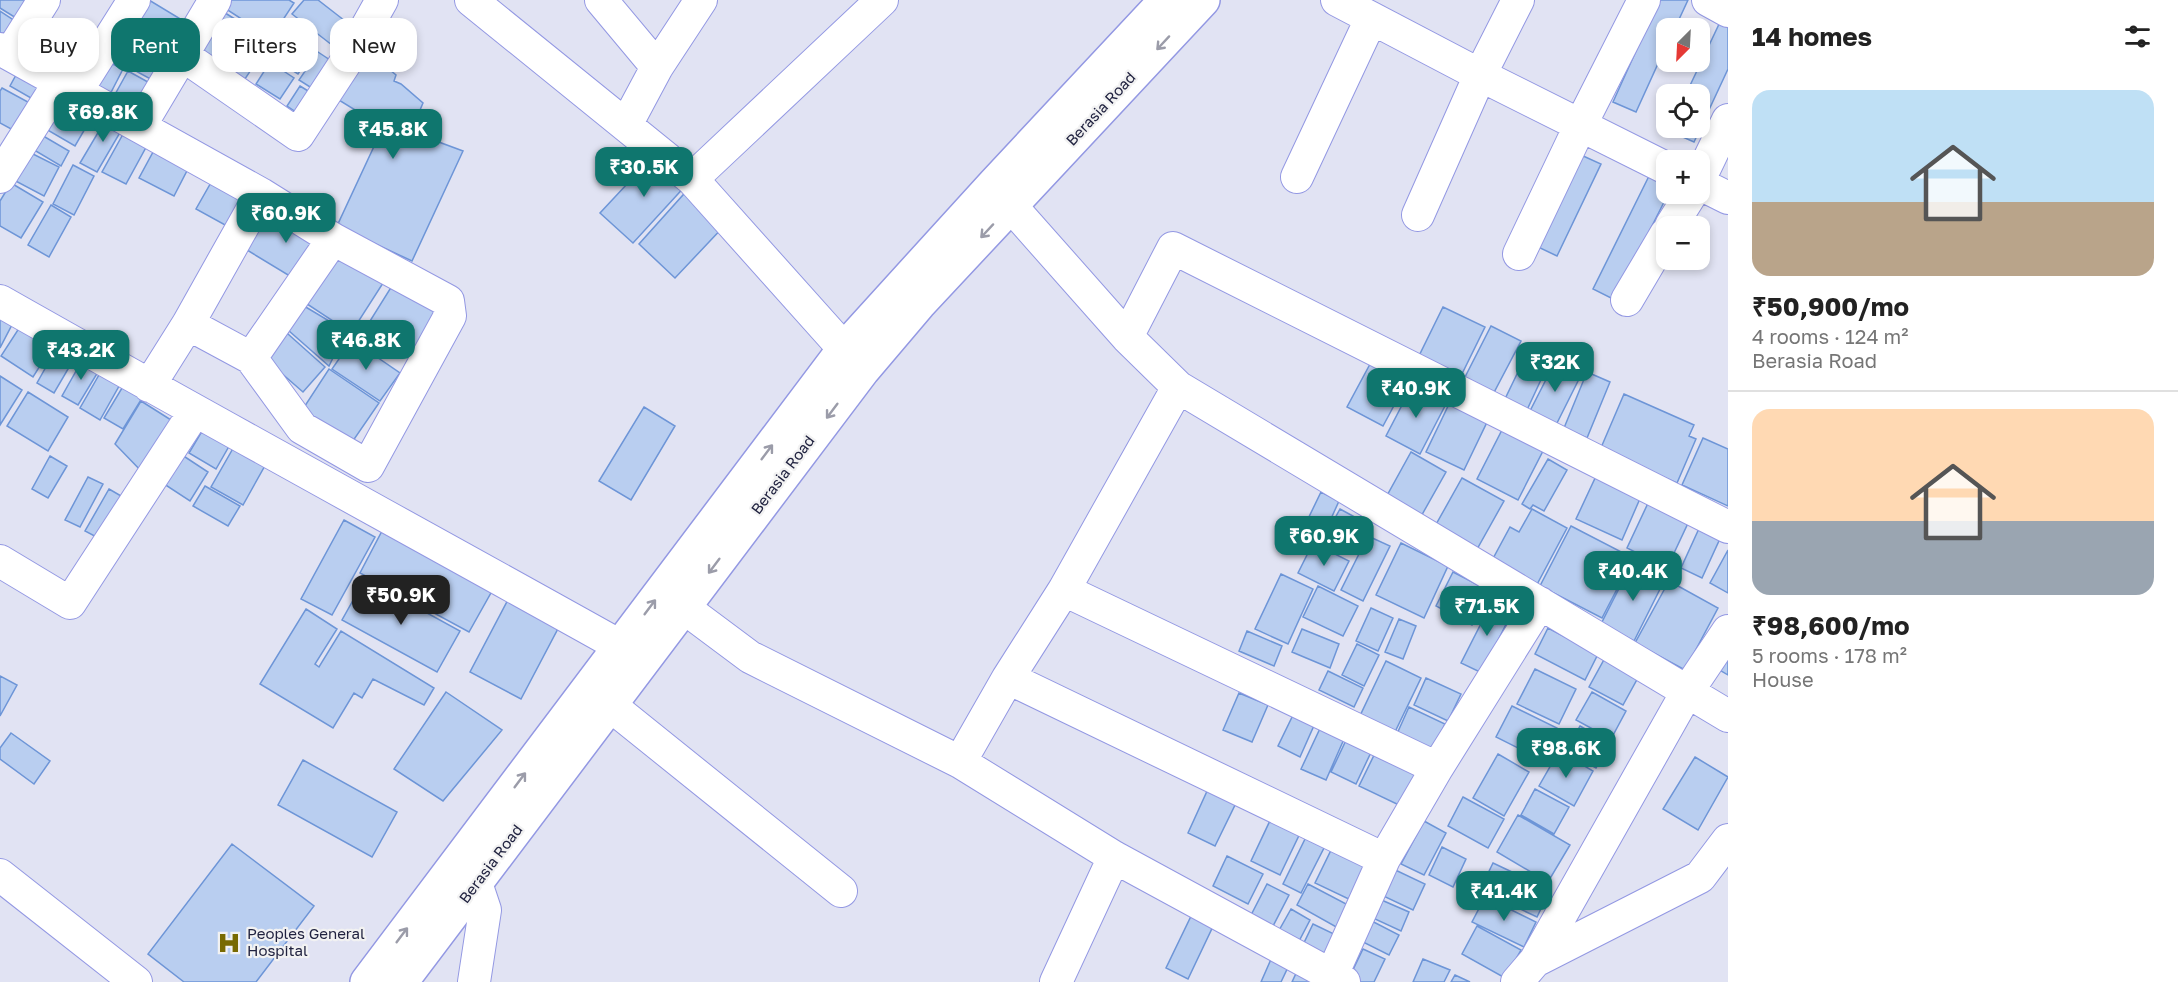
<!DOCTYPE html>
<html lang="en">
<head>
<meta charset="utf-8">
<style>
	body { margin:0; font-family:"Golos Text",sans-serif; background:#f2f2f2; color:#222; height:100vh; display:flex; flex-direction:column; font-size:22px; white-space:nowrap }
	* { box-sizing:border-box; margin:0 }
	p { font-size:20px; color:#767676 }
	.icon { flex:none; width:33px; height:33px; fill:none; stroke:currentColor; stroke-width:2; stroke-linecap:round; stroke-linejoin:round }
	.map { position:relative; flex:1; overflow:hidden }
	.details { display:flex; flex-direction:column; background:#fff; width:450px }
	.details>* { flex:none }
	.guide { position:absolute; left:18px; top:18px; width:570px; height:54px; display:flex; gap:12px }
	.needle { width:39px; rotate:204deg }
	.fabs { position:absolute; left:1656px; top:18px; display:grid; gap:12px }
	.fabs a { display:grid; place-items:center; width:54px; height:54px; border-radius:12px; background:#fff; box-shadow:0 3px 9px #0003; font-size:30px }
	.price { position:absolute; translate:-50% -51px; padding:0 14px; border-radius:12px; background:#0f766e; color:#fff; font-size:20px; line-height:39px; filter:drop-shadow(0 2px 3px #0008) }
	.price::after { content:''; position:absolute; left:50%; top:36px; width:18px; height:14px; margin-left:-9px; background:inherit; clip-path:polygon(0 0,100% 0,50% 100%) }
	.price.active { background:#222; color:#fff }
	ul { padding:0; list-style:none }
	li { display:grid; align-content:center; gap:12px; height:318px; padding:0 24px }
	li+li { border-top:2px solid #e0e0e0 }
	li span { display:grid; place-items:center; height:186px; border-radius:18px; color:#555 }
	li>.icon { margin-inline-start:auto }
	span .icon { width:108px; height:108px; fill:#fffc; stroke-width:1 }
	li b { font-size:26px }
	h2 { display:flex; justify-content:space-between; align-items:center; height:72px; padding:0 24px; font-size:26px }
	.pill { padding:0 21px; border-radius:18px; background:#fff; box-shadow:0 3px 9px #0003; font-size:21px; line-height:54px }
	.pill.active { background:#0f766e; color:#fff }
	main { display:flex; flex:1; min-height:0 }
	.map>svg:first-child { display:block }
	.building { fill:#b9cef0; stroke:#6d95d7; stroke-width:1.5 }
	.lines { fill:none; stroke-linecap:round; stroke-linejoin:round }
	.street-casing { stroke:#9398e3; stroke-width:34 }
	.primary-casing { stroke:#9398e3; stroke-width:36 }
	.street { stroke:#fff; stroke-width:32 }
	.primary { stroke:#fff; stroke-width:33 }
	.oneway { stroke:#9b9ca9 }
	.labels { text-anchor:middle; stroke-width:4.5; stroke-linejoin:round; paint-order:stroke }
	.street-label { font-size:15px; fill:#212340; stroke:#f2f2f2 }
	.poi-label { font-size:15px; fill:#212340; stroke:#f2f2f2; text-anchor:start }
</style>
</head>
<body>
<main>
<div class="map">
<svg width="1728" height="982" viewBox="0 0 1728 982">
	<rect width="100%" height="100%" fill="#e1e3f3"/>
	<path class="building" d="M0 0H34L24 23 0 8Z
		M149 0 192 26 177 50 129 21Z
		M228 0H289L294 3 271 38 223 7Z
		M304 0H318L358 31 341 52 292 14Z
		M1659 0H1688L1675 28H1666V46L1636 112 1613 102Z
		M0 11 21 25 0 47Z
		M222 11 270 41 243 82 196 52Z
		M51 19 96 50 76 77 31 46Z
		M1721 20 1728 23V69L1694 142 1669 131 1671 128H1700V94H1686Z
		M123 28 171 55 156 82 108 56Z
		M289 29 317 46 298 74 271 57Z
		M359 44 396 75 394 81 401 84 423 103 417 117 435 123 428 138 463 151 412 261 337 226 383 127 329 94Z
		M318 52 339 66 321 94 299 80Z
		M100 58 123 69 106 102 83 90Z
		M270 62 294 78 280 99 256 84Z
		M22 64 55 83 43 105 10 86Z
		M128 71 157 87 136 123 108 107Z
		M300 86 318 97 305 118 287 106Z
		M2 88 39 108 24 136 0 123V91Z
		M60 89 96 110 75 146 39 125Z
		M109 114 125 124 97 172 80 163Z
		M127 127 150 140 126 184 102 172Z
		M33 130 69 151 61 166 24 144Z
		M159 141 193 159 174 196 139 178Z
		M23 149 59 167 44 196 8 177Z
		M656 153 688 183 633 243 600 213Z
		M1581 155 1601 164 1557 256 1538 247Z
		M73 165 94 176 74 215 53 204Z
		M1654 166 1666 172 1668 194 1615 300 1593 289Z
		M217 172 256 195 236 231 196 209Z
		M11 183 43 202 21 238 0 226V201Z
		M692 185 726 224 675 278 639 244Z
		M51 205 71 217 49 257 28 245Z
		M272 206 327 238 298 281 247 250Z
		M332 246 385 280 351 333 298 298Z
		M395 281 444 313 413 360 365 329Z
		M299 303 346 331 329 366 280 323Z
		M1443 307 1485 327 1457 384 1415 364Z
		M0 308 16 317 0 348Z
		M25 319 57 339 33 377 1 356Z
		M279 326 325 367 303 392 256 351Z
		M1491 326 1521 341 1490 400 1461 385Z
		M352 340 400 373 380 401 332 369Z
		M60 342 78 352 54 393 37 383Z
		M1531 345 1552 356 1526 412 1504 401Z
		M1376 353 1412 372 1383 426 1347 407Z
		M84 357 101 367 78 405 62 396Z
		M1556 360 1582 373 1555 427 1529 413Z
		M103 368 123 379 100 420 80 408Z
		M329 369 379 403 346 451 297 418Z
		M1587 372 1610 382 1587 438 1564 428Z
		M0 376 22 390 0 425Z
		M125 383 144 395 123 429 104 418Z
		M1413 384 1447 402 1420 454 1386 436Z
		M28 392 68 417 48 451 7 426Z
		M1624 394 1694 425 1689 436 1696 439 1677 483 1600 450Z
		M1451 400 1489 418 1464 470 1426 452Z
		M141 401 179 425 147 477 115 444Z
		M644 407 675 426 631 500 599 481Z
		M205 426 232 441 216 469 189 453Z
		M1504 426 1545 447 1518 500 1477 479Z
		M1703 438 1728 449V506L1682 485Z
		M235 445 267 462 243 505 211 487Z
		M1411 452 1446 472 1419 520 1384 501Z
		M179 453 208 472 190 501 161 482Z
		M50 456 67 466 48 498 32 489Z
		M1548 459 1567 470 1544 511 1533 505 1530 509 1522 504Z
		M1597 474 1642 494 1622 540 1576 519Z
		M88 477 103 484 80 527 65 520Z
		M1462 478 1504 501 1476 551 1434 528Z
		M205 486 240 506 228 526 193 506Z
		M109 489 128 500 104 541 85 531Z
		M1321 492 1339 501 1325 532 1306 523Z
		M1649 501 1689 521 1667 568 1627 548Z
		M1340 509 1364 522 1348 553 1323 540Z
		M1532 509 1567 528 1534 590 1489 566 1510 527 1519 532Z
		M344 520 375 537 332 615 301 599Z
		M1702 522 1723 532 1702 578 1681 568Z
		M1571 526 1633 558 1602 618 1540 586Z
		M382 531 492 591 469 632 360 573Z
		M1368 536 1390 546 1363 601 1341 590Z
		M1313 543 1349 561 1334 591 1298 573Z
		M1401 543 1448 566 1424 618 1376 595Z
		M1728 550V593L1710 583Z
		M1632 563 1665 579 1634 641 1601 624Z
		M1453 572 1490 591 1472 625 1436 606Z
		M1281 574 1313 589 1288 644 1255 629Z
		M365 579 460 631 437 672 342 620Z
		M1669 581 1718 608 1685 670 1635 643Z
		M1318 586 1358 606 1343 636 1303 617Z
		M511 594 562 621 521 699 470 672Z
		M1493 600 1513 610 1482 673 1461 663Z
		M1371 608 1393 618 1378 651 1356 641Z
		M306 609 337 629 315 664 319 667 341 631 434 688 424 705 373 679 362 698 354 693 333 728 260 684Z
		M1399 619 1416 626 1403 659 1385 652Z
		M1548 628 1598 654 1585 680 1535 654Z
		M1302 629 1339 644 1330 668 1292 652Z
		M1247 631 1282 646 1274 666 1239 651Z
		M1357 644 1379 655 1364 686 1342 675Z
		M1728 646V675L1716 668Z
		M1606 656 1640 674 1623 705 1589 687Z
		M1386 661 1421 678 1393 736 1358 720Z
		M1535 669 1576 689 1559 724 1517 704Z
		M1328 671 1363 688 1354 707 1319 690Z
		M0 676 17 685 0 716Z
		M1426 678 1461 694 1448 721 1414 705Z
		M446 692 502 730 443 801 394 769Z
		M1592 692 1626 711 1611 739 1576 720Z
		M1239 693 1268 705 1252 742 1223 730Z
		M1512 706 1557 728 1542 760 1496 737Z
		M1409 707 1445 724 1432 752 1396 736Z
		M1295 711 1316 721 1300 757 1278 746Z
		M1324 720 1348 730 1326 780 1301 769Z
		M1580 726 1610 743 1596 768 1566 751Z
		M11 733 50 761 34 784 0 759V748Z
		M1349 734 1374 746 1356 784 1331 772Z
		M1379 745 1421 765 1401 806 1359 786Z
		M1559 751 1593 771 1574 806 1539 786Z
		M1498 754 1529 772 1504 816 1473 798Z
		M1695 757 1728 777 1698 830 1663 809Z
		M303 760 397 812 372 857 278 805Z
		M1208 789 1236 803 1215 846 1188 833Z
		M1535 789 1569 807 1554 834 1521 815Z
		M1463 797 1504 819 1488 848 1448 826Z
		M1275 810 1304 825 1280 875 1251 861Z
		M1518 815 1570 845 1548 882 1497 852Z
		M1424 821 1446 833 1424 875 1401 864Z
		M1307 835 1326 844 1301 893 1283 884Z
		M1336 840 1376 859 1355 902 1315 883Z
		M232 844 314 906 256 982H184L148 954Z
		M1442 847 1466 859 1453 887 1429 875Z
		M1227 856 1263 874 1248 904 1213 886Z
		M1493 863 1550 890 1537 917 1480 890Z
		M1389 867 1425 884 1413 910 1377 893Z
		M1267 884 1289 895 1270 932 1248 921Z
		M1308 884 1350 906 1338 928 1297 905Z
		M1370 895 1409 912 1401 931 1362 913Z
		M1485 897 1536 922 1524 947 1472 922Z
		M1291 909 1310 920 1297 945 1277 934Z
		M1194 910 1216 920 1188 979 1166 968Z
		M1362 916 1399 935 1389 955 1351 936Z
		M1313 924 1334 934 1322 960 1301 949Z
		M1477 926 1521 950 1505 978 1462 954Z
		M1363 949 1385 959 1374 982H1358L1349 978Z
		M1272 957 1289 965 1281 982H1261Z
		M1423 959 1450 970 1444 982H1413Z
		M1299 967 1319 982H1292Z
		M1455 975 1470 982H1451Z"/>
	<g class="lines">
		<g class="street-casing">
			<path id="street" d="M471 0 692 179 862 369
				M601 0 657 67
				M1337 0 1480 75 1666 168
				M1708 0 1728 11
				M0 49 261 194 333 239 448 301 450 316 368 466 302 428 251 358 188 324
				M10 54 44 0
				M181 54 298 135 355 48 382 0
				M76 92 134 0
				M626 125 657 67 701 0
				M140 126 215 0
				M0 177 59 83
				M1297 177 1371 19
				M1700 178 1728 120
				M692 179 882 0
				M1700 184 1728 198
				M995 185 1011 206 1127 337 1178 387 1728 716
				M1418 215 1480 75 1518 0
				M1671 226 1691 194
				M1519 254 1580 126 1644 0
				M1627 300 1666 234
				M0 301C206 418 414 531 620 646L640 663
				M1127 337 1173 248 1728 527
				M251 358 333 239
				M149 386 188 324 261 194
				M0 561 70 603 195 411
				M1064 590 1437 768
				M683 607 750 657 960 762 1114 857 1344 982
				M1008 678 1384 859
				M611 706 841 891
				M960 762 1008 678 1064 590 1178 387
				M0 875 136 982
				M1535 961 1700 877 1728 840
				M1332 975 1384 859 1437 768 1540 603
				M474 982 485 910 476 883
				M1056 982 1114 857
				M1517 982 1535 961 1687 692 1728 631"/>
		</g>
		<g class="primary-casing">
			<path id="primary" d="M367 982 844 349 994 184 1166 0
				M401 982 863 370 919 304 1203 0"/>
		</g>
		<use href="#street" class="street"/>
		<use href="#primary" class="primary"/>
	</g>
	<defs><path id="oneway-shaft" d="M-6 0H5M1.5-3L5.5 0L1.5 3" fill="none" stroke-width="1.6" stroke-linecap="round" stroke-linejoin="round" transform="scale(1.5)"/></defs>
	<g class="oneway">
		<use href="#oneway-shaft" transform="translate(1163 43) rotate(133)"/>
		<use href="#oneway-shaft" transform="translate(987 231) rotate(133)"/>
		<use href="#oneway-shaft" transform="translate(832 411) rotate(127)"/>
		<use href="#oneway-shaft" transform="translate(767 452) rotate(-53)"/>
		<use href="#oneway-shaft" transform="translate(714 566) rotate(127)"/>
		<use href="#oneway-shaft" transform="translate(650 607) rotate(-53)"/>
		<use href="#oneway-shaft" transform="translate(520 780) rotate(-53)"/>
		<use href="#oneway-shaft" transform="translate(402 935) rotate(-53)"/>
	</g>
	<defs>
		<g id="hospital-bare" transform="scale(1.8)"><path d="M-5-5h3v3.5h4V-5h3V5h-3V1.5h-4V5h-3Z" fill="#786a01" stroke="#f2f2f2" stroke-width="2.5" paint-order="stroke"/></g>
	</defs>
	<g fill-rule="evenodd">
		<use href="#hospital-bare" x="229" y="943"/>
	</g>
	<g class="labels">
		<g class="street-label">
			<text transform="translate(1101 109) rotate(-47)" y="5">Berasia Road</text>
			<text transform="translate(783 475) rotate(-53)" y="5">Berasia Road</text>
			<text transform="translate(491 864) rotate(-53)" y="5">Berasia Road</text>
		</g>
		<g class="poi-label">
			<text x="247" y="939">Peoples General<tspan x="247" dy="17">Hospital</tspan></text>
		</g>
	</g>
</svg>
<div class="fabs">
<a><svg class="needle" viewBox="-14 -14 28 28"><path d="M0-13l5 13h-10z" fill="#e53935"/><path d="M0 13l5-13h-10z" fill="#767676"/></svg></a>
<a><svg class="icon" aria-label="locate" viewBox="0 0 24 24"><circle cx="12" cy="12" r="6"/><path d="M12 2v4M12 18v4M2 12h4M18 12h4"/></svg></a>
<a>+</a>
<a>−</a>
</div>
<b class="price" style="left:103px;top:143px">₹69.8K</b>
<b class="price" style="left:393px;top:160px">₹45.8K</b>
<b class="price" style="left:644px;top:198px">₹30.5K</b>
<b class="price" style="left:286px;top:244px">₹60.9K</b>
<b class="price" style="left:366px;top:371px">₹46.8K</b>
<b class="price" style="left:81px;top:381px">₹43.2K</b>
<b class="price" style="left:1555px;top:393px">₹32K</b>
<b class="price" style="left:1416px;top:419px">₹40.9K</b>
<b class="price" style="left:1324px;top:567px">₹60.9K</b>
<b class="price" style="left:1633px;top:602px">₹40.4K</b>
<b class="price active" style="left:401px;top:626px">₹50.9K</b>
<b class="price" style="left:1487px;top:637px">₹71.5K</b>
<b class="price" style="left:1566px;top:779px">₹98.6K</b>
<b class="price" style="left:1504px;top:922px">₹41.4K</b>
<div class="guide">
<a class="pill">Buy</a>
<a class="pill active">Rent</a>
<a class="pill">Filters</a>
<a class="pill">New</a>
</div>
</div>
<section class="details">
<h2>14 homes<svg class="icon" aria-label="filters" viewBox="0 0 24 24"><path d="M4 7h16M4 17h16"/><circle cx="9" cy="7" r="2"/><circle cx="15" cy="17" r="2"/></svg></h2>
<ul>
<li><span style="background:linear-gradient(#bfe0f5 60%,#b9a48a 0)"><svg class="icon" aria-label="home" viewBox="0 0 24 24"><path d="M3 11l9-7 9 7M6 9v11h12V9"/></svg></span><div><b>₹50,900/mo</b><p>4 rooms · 124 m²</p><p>Berasia Road</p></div></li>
<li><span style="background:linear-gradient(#ffd9b3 60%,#9aa5b1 0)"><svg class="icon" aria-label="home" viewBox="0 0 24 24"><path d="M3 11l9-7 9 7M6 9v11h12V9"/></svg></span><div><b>₹98,600/mo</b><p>5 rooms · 178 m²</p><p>House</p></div></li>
</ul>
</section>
</main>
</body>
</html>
